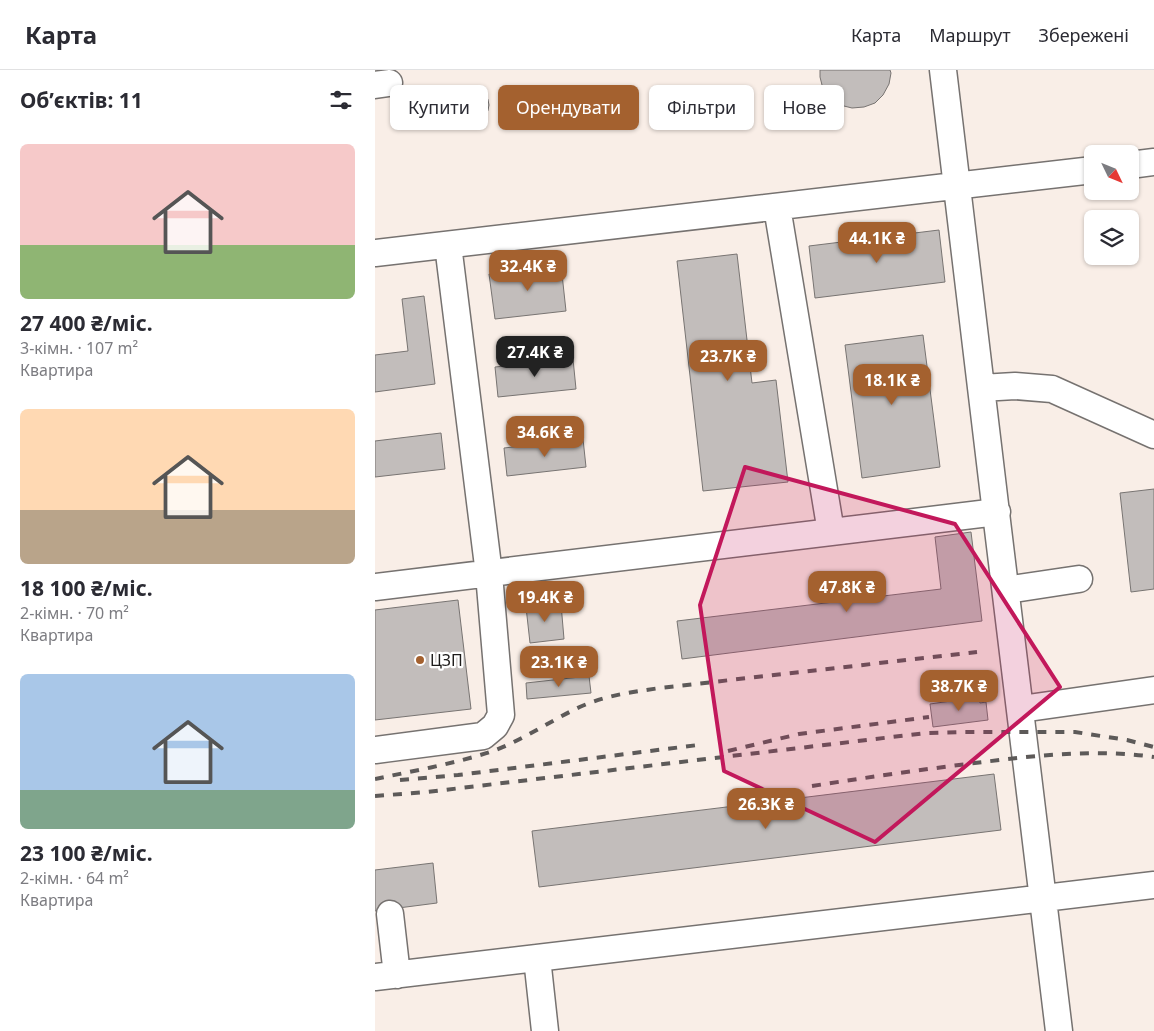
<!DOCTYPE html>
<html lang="uk">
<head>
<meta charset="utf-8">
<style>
	body { margin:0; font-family:"Noto Sans",sans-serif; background:#f2f2f3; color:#2b2b33; height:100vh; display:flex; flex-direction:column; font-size:19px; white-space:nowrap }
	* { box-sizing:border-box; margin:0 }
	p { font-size:16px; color:#7c7c81 }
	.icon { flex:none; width:28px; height:28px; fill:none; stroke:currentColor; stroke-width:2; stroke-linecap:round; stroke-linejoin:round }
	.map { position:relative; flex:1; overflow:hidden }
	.sheet { display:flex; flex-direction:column; background:#fff; width:375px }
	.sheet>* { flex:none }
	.hud { position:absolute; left:15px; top:15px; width:475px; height:45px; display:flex; gap:10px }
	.needle { width:32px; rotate:133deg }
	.fabs { position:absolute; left:709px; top:75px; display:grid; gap:10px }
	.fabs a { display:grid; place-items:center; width:55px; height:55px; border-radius:8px; background:#fff; box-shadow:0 1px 4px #0004; font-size:25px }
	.price { position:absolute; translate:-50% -42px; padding:0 11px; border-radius:10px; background:#a4612f; color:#fff; font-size:16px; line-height:32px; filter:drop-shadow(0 1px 2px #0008) }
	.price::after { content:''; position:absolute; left:50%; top:30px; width:15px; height:11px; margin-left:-8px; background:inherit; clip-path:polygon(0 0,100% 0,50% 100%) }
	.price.current { background:#222; color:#fff }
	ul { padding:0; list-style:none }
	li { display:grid; align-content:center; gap:10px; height:265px; padding:0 20px }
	li span { display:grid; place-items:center; height:155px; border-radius:8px; color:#555 }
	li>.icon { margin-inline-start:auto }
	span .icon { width:90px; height:90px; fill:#fffc; stroke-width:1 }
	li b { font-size:21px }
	h2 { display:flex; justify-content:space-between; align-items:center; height:60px; padding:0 20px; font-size:21px }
	.tag { padding:0 18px; border-radius:8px; background:#fff; box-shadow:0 1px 4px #0004; font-size:18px; line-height:45px }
	.tag.current { background:#a4612f; color:#fff }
	header { display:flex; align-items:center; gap:30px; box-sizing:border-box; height:70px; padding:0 25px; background:#fff; border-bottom:1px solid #e1e1e2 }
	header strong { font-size:24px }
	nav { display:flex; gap:28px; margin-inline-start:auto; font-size:18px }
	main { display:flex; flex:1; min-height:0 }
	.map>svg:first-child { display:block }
	.built { fill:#f9eee7; fill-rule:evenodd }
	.building { fill:#c2bdbb; stroke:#787472 }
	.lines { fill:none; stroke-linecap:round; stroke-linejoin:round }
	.minor-casing { stroke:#767270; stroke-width:29 }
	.minor { stroke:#fff; stroke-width:26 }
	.rail { stroke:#5d5a59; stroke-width:4; stroke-dasharray:9 9; stroke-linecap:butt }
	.marked { fill:#c2185b; fill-opacity:0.2; stroke:#c2185b; stroke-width:4; stroke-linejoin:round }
	.poi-dot { fill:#a4612f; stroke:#fff; stroke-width:2 }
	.labels { text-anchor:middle; stroke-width:4.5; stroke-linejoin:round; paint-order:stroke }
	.poi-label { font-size:16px; fill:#1d1b1a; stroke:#fff; text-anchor:start }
</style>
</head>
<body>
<header>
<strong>Карта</strong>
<nav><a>Карта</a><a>Маршрут</a><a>Збережені</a></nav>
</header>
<main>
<section class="sheet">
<h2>Об’єктів: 11<svg class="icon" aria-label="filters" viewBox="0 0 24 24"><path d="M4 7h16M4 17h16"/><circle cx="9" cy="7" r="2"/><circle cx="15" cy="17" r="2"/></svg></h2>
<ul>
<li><span style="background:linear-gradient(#f6c9c9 65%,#8fb573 0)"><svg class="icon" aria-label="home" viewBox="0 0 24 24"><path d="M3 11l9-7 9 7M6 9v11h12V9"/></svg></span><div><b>27 400 ₴/міс.</b><p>3-кімн. · 107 m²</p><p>Квартира</p></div></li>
<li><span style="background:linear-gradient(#ffd9b3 65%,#b9a48a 0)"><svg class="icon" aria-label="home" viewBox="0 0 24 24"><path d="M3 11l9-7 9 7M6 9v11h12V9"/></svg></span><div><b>18 100 ₴/міс.</b><p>2-кімн. · 70 m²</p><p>Квартира</p></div></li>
<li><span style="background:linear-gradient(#a9c7e8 75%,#7fa58c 0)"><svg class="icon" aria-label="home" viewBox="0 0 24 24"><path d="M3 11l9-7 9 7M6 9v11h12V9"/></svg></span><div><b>23 100 ₴/міс.</b><p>2-кімн. · 64 m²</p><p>Квартира</p></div></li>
</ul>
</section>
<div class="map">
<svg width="779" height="961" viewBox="0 0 779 961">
	<rect width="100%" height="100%" fill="#fffbf8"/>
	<path class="built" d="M0 0H779V961H0ZM718 84H755V121H718ZM718 149H755V186H718Z"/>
	<path class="building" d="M445 0H515L516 3 514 14 508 25 500 33 489 37 477 38 465 35 455 28 448 19 445 7Z
		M84 35a15 15 0 1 1 30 0a15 15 0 1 1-30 0Z
		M564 160 570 212 440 228 434 176Z
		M362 184 377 313 401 310 413 412 328 421 302 191Z
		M186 195 191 241 120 249 114 204Z
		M49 226 60 314 0 322V285L33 281 27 229Z
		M548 265 565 397 487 408 470 275Z
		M198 289 201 319 123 327 120 297Z
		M66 363 70 399 0 407V371Z
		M208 369 211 397 132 406 129 378Z
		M779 419V519L756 522 745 423Z
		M596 462 607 551 307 589 302 551 566 519 560 467Z
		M83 530 96 639 0 650V540Z
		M186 534 189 569 155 573 151 537Z
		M214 606 216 623 152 629 151 613Z
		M604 627 605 633 611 632 613 650 558 657 555 634Z
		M619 704 626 760 164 817 157 761Z
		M58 793 62 833 0 841V800Z"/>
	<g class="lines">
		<g class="minor-casing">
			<path id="minor" d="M568 0C604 321 647 640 684 961
				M0 15 14 13
				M755 95 779 92
				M402 137 456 462
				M0 183 718 100
				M606 318 640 316 677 319 779 365
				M0 517 622 442
				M631 520 704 509
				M646 639 779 620
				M0 680 108 666 120 656 126 645 114 504 73 175
				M15 844 22 905
				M162 888 170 961
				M0 907 779 815"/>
		</g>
		<use href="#minor" class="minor"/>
		<path class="rail" d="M353 681 424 664 554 647
			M0 709C38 701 78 694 115 682 147 671 176 650 207 636 233 625 257 622 285 618L602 582
			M25 710 83 705 323 675
			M437 716C494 707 551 699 608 692 665 685 722 679 779 687
			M0 726 52 722 551 663 586 662H700L752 670 779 677"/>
	</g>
	<path class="marked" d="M370 397 580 454 685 617 500 772 349 701 325 535Z"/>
	<circle class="poi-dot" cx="45" cy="590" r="5"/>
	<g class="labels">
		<g class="poi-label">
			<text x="55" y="596">ЦЗП</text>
		</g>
	</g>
</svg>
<div class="fabs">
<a><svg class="needle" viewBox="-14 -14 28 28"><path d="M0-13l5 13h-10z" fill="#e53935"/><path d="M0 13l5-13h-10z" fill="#7c7c81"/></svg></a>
<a><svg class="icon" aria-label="layers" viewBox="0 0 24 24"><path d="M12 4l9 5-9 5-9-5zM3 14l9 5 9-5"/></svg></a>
</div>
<b class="price" style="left:502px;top:194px">44.1K ₴</b>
<b class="price" style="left:153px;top:222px">32.4K ₴</b>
<b class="price current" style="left:160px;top:308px">27.4K ₴</b>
<b class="price" style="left:353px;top:312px">23.7K ₴</b>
<b class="price" style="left:517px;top:336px">18.1K ₴</b>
<b class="price" style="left:170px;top:388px">34.6K ₴</b>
<b class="price" style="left:472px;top:543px">47.8K ₴</b>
<b class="price" style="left:170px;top:553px">19.4K ₴</b>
<b class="price" style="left:184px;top:618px">23.1K ₴</b>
<b class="price" style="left:584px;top:642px">38.7K ₴</b>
<b class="price" style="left:391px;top:760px">26.3K ₴</b>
<div class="hud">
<a class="tag">Купити</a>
<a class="tag current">Орендувати</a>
<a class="tag">Фільтри</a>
<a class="tag">Нове</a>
</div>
</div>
</main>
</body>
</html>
